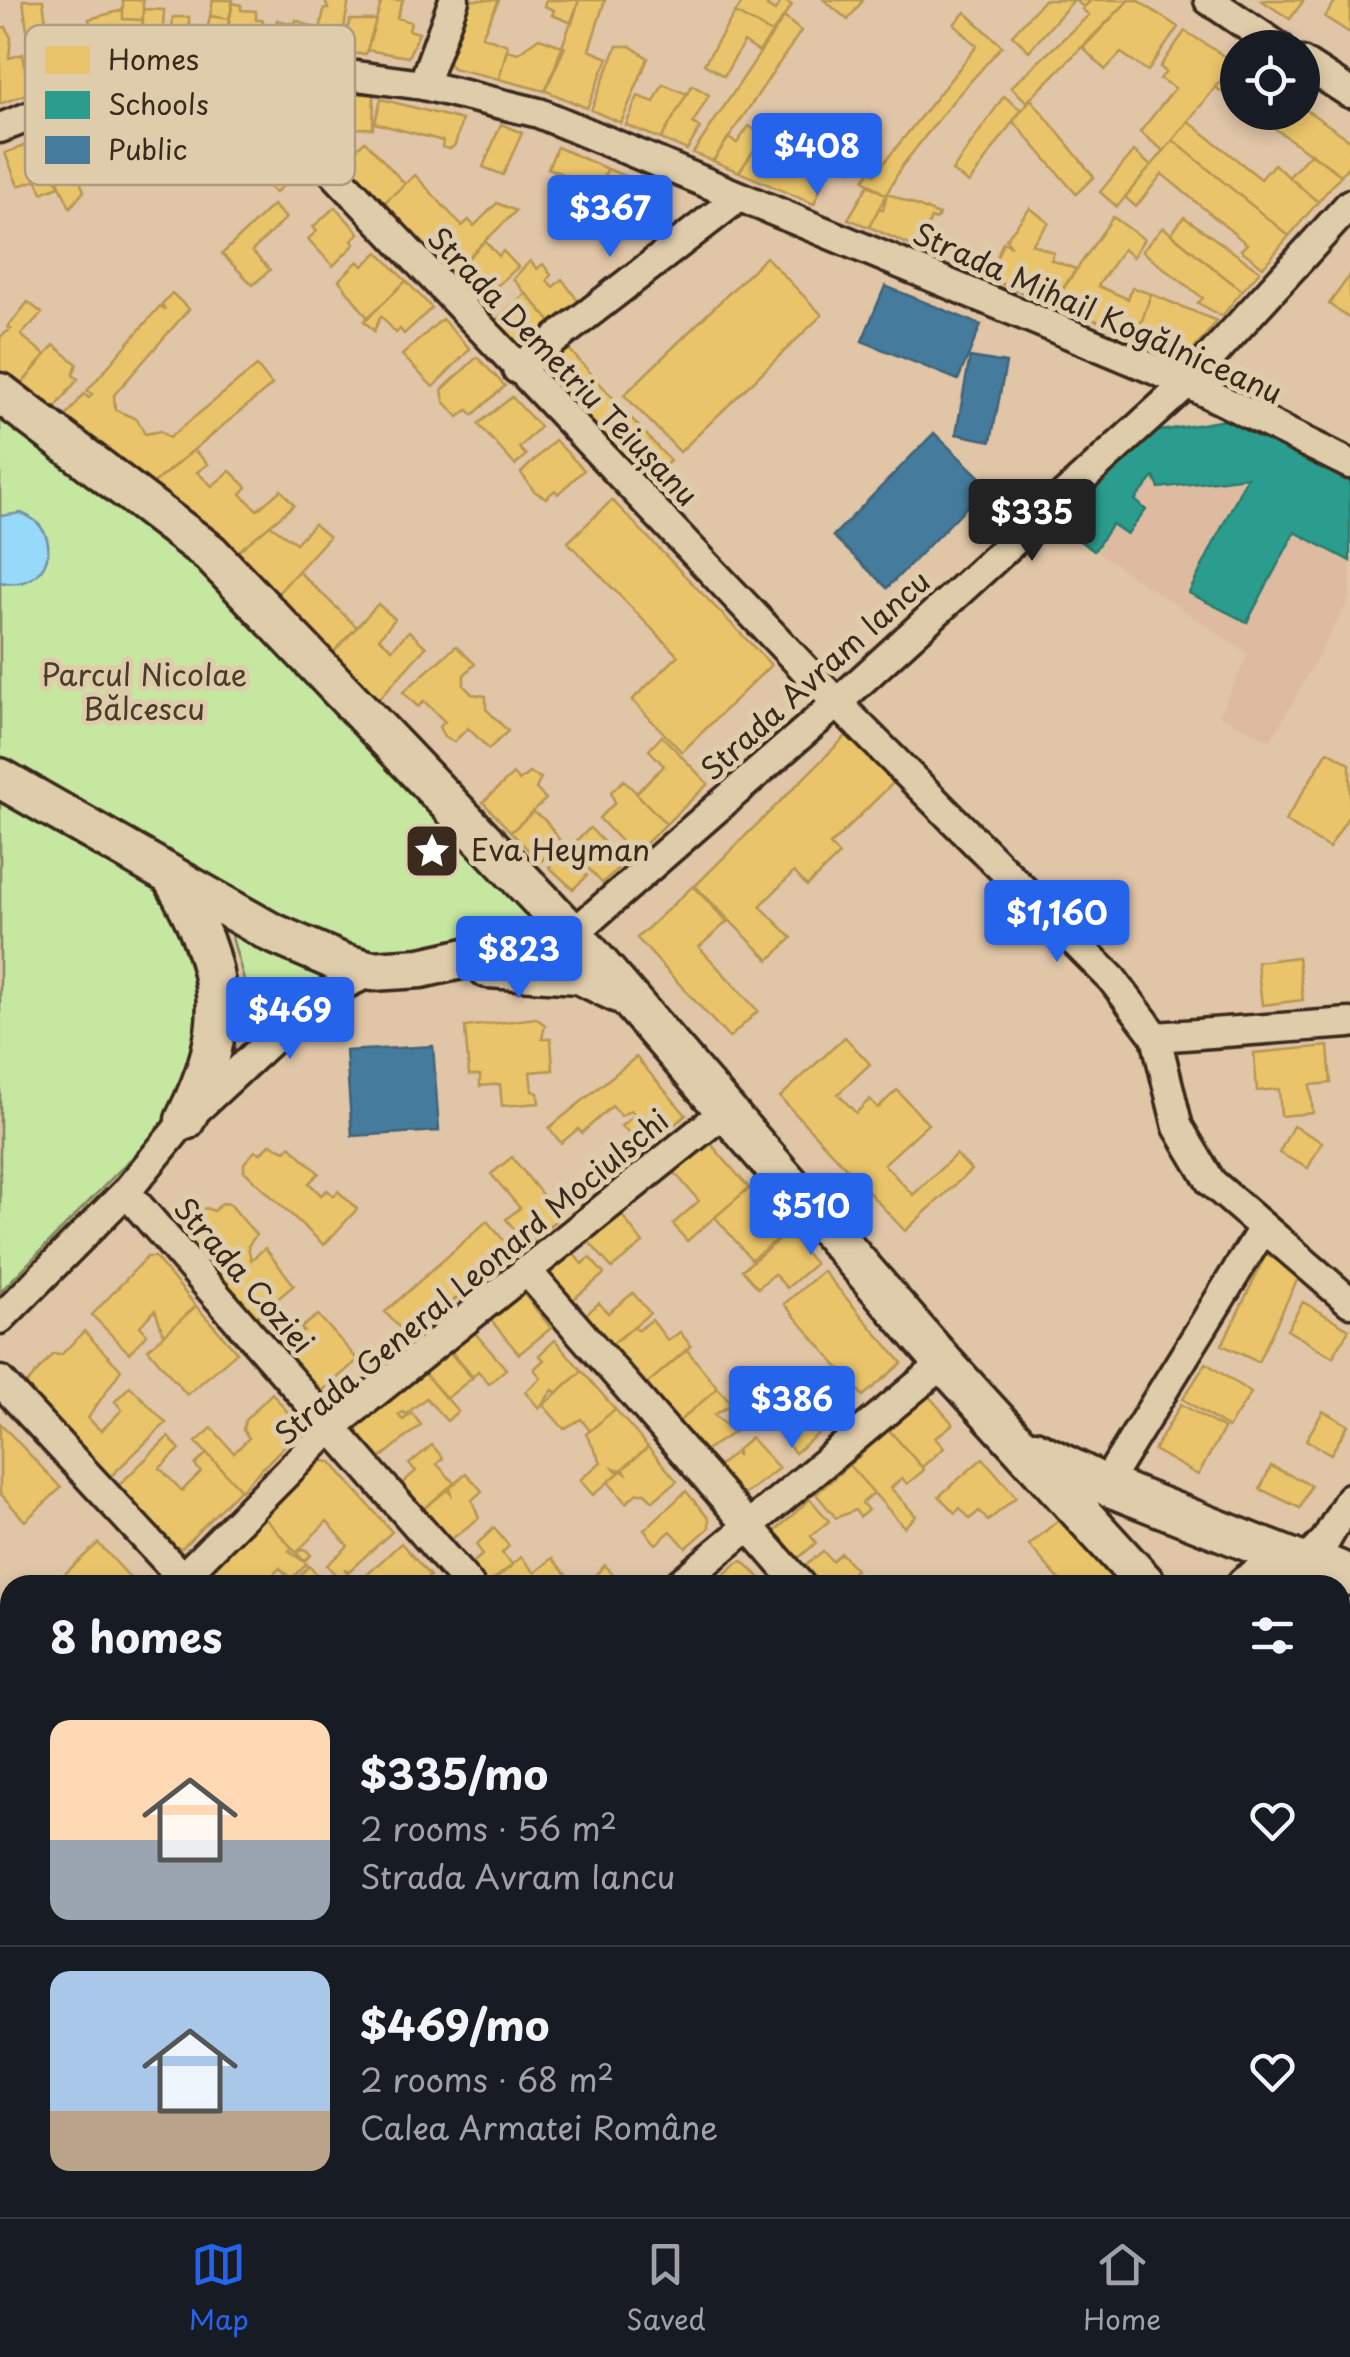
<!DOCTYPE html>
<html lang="en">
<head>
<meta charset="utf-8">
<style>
	body { margin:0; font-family:"Playpen Sans",sans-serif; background:#242831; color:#f1f3f6; height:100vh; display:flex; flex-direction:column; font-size:38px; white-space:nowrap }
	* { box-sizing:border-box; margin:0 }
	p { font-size:32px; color:#9ea1a6 }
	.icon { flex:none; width:55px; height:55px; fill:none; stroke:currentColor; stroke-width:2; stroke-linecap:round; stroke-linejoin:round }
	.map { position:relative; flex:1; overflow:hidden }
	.sheet { position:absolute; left:0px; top:1575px; width:1350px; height:642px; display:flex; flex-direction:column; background:#171b24; border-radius:30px 30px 0 0; box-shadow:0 5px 15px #0003 }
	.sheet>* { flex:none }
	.controls { position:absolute; left:1220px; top:30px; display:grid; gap:20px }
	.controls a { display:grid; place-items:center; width:100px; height:100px; border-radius:50%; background:#171b24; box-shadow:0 5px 15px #0003; font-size:50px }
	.price { position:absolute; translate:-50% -85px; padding:0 22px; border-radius:10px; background:#2563eb; color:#fff; font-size:32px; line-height:65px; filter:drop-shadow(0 2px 5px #0008) }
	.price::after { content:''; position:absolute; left:50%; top:60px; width:30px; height:22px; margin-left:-15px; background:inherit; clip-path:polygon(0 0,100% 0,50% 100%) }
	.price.active { background:#222; color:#fff }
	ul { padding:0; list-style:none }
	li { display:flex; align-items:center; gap:30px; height:250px; padding:0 50px }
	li+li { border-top:2px solid #363941 }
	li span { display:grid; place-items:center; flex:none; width:280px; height:200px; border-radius:20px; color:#555 }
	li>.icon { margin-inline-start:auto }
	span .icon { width:120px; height:120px; fill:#fffc; stroke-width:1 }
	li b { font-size:42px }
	h2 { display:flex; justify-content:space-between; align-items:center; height:120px; padding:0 50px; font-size:42px }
	.tabs { display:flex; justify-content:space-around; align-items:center; height:140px; border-top:2px solid #363941; background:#171b24; font-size:28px; color:#9ea1a6 }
	.tabs a { display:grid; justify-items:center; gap:5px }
	.tabs .active { color:#2563eb }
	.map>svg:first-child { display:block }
	.built { fill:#debaa0 }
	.green { fill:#c6e7a0; stroke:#80885f; stroke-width:2.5 }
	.water { fill:#97d9f9; stroke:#7293a1; stroke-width:2.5 }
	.homes { fill:#e9c46a; stroke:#b59653; stroke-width:2.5 }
	.schools { fill:#2a9d8f; stroke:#2f7a6d; stroke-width:2.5 }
	.public { fill:#457b9d; stroke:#426377; stroke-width:2.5 }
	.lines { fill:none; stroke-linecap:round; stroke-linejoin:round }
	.minor-casing { stroke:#3b2a1e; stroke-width:35 }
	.major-casing { stroke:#3b2a1e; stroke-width:45 }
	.minor { stroke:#dfccaa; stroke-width:28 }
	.major { stroke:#dfccaa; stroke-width:38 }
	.labels { text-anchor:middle; stroke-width:10; stroke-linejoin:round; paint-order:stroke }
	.street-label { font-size:30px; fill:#3b2a1e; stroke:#dfccaa }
	.park-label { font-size:30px; fill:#493d2b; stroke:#dfccaa }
	.poi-label { font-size:30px; fill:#3b2a1e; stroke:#dfccaa; text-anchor:start }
	.key { fill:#dfccaa; stroke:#ae9b80; stroke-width:2.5 }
	.key-label { font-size:28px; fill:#3b2a1e }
</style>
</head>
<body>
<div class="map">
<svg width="1350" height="2217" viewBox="0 0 1350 2217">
	<rect width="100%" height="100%" fill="#e0c5a7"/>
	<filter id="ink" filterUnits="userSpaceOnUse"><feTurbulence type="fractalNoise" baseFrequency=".01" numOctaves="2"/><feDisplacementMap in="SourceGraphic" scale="20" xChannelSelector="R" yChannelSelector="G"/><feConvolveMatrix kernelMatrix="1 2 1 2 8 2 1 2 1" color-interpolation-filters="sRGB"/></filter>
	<g filter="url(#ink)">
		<path class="built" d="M1143 434 1350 474V598L1271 741 1219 715 1248 654 1056 524Z"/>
		<path class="green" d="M0 393 210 553 573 934 372 971 172 877 223 1006 169 1120 0 1292Z
			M227 919 330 979 250 1052 244 980Z"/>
		<path class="water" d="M21 513C68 530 50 594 0 582V516Z"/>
		<path class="homes" d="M23 0H43L50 52 64 47 75 76 35 91Z
			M123 0H143V20L123 19Z
			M213 0H233L229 19 210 16Z
			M325 0H349L344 27H348L350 20H376L366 54 316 53 324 9H328Z
			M382 0H403L397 18 411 22 409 30 419 33 408 57 367 50Z
			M472 0H499L482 36 508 45 499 79 452 68 447 58Z
			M546 0H579L572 23 552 15 554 10 544 6Z
			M605 0 589 50 608 58 587 108 546 91 579 0Z
			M744 0H771L767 6 775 11 782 0 792 5 772 33 735 13Z
			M824 0H863L848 20Z
			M1044 0H1091L1084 7 1074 0 1029 51 1012 35Z
			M1091 0H1129L1027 102 1011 87 1089 15 1082 9Z
			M1129 0H1137L1178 27 1148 71 1121 53 1105 70 1083 48Z
			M1261 0H1304L1290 19Z
			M1336 0H1350V33L1325 17Z
			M233 3 241 5V10L256 11V20H263L262 53H223Z
			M143 9 164 10 163 30 172 31 173 17H189V31H207L210 16 229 19 223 53 141 51Z
			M123 10V19L143 20 141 51 98 68 89 19Z
			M965 12 1002 46 953 101 902 166 886 195 864 180 870 171 875 174 977 46 954 24Z
			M735 13 772 33 759 52 744 42 724 76 704 64Z
			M784 17 801 31 713 161 693 153Z
			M277 20 295 24 296 20 320 30 316 53H270Z
			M6 27 11 38 9 58 23 54 29 93 0 104V28Z
			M1185 31 1235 63 1164 151 1140 132 1175 88 1160 79 1166 72 1160 67Z
			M539 38 565 47 545 91 499 79 507 50 518 53Z
			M617 46H630L648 58 621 123 591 110Z
			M1235 63 1238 65V103L1215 87Z
			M663 84 687 94 661 139 626 125 638 96 654 102Z
			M692 85 709 95 693 123 700 128 687 150 661 139Z
			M374 94 373 128 338 129 326 139 293 102 301 94Z
			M1004 96 1021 110 969 183 952 171Z
			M381 99 462 120 455 145 450 149 442 147 443 141 375 123Z
			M1031 99 1094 177 1076 194 1013 121Z
			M1302 107 1350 140V164L1341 175 1274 128 1285 112H1302Z
			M1252 112H1285L1274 128Z
			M859 118 877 130 851 170 834 158Z
			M1188 121 1261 179 1274 164 1318 202 1289 236 1173 140Z
			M501 124 522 133 503 175 483 167Z
			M76 126 82 141 88 138 95 155 90 162 70 169 72 175 77 174 84 191 70 208 40 140Z
			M749 126 764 136 739 172 713 161 728 138 737 143Z
			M765 134 832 162 814 204 739 172Z
			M39 140 59 186 42 193 37 180 18 186 5 153Z
			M1173 140 1289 236 1263 267 1241 250 1247 244 1162 174 1136 207 1125 197Z
			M365 141 405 184 384 203 344 160Z
			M273 143 300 170 275 193 249 166Z
			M557 147 608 169 582 209 567 203 577 180 548 168Z
			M1134 151 1151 166 1117 207 1100 192Z
			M1311 153 1341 175 1318 202 1289 177Z
			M608 169 646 185 632 219 625 216 623 222 609 215 602 232 577 217Z
			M415 175 462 226 469 220 474 226 497 203 516 211 450 275 384 203Z
			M868 185 886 195 869 227 848 219Z
			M887 193 939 215 936 220 931 218 919 249 869 227 879 208 883 210Z
			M273 205 286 218 252 251 270 270 253 285 222 254Z
			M335 207 359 233 352 241 355 244 333 266 308 239 317 231 313 227Z
			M1030 208 1049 223 1032 244 1054 253 1051 260 1076 269 1052 305 988 278 1003 242 1011 246 1006 239Z
			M1113 217 1144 239 1133 257 1123 249 1098 286 1128 299 1132 287 1151 294 1137 335 1052 305Z
			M1184 217 1260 271 1242 291 1171 234Z
			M1163 227 1242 291 1222 316 1198 303 1203 298 1142 251Z
			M485 241 499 256 503 251 518 267 477 304 451 275Z
			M378 252 406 281 368 318 339 280 358 261 363 266Z
			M766 257 822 315 680 452 624 395Z
			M530 261 537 269 543 264 551 275 547 280 553 287 562 279 578 301 551 322 513 279Z
			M1350 275V319L1329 304Z
			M406 281 432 308 404 334 400 329 396 333 381 316 374 331 364 321Z
			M172 293 189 309 114 395 115 410 137 419 145 434 160 431 169 438 257 366 272 385 144 491 60 424 84 394 89 398 92 394 87 391 160 306 165 310 162 304Z
			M526 293 551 322 518 348 494 322Z
			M1151 294 1217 321 1190 354 1137 335Z
			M28 302 42 313 21 335 45 355 17 390 0 377V337L11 329 8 327Z
			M442 319 470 349 433 387 402 355Z
			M54 345 77 364 73 375 78 379 49 416 17 390Z
			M567 347 670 461 645 481 541 369Z
			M477 357 505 386 473 415 468 410 458 417 444 401 442 390Z
			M512 397 540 427 519 448 526 455 515 465 478 424Z
			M555 440 584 470 558 494 555 490 546 498 534 491 521 473Z
			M194 450 208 464 197 472 212 486 230 471 247 487 241 494 257 510 281 490 294 505 224 563 144 491Z
			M612 500 771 665 682 752 632 700 678 656 568 542Z
			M314 524 329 537 269 603 224 563 270 525 296 543Z
			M298 571 357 627 329 657 269 603Z
			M378 604 395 619 379 638 392 649 409 631 426 647 377 701 329 657Z
			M456 646 475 664 464 675V686L472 694 486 696V709L508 731 489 749 468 728 454 742 444 737 439 727 445 722 424 701 418 707 403 692Z
			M847 735 894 782 830 845 839 855 807 886 794 872 760 906 792 938 769 960 695 886Z
			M662 736 708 784 666 824 636 793 664 766 649 750Z
			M1328 751 1350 764V814L1329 848 1285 821Z
			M529 773 541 778 536 789 546 799 511 832 483 802 513 774 519 781Z
			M624 780 666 824 634 855 599 818 615 803 611 792Z
			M533 812 545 820 561 842 540 862 511 832Z
			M590 828 624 863 602 883 587 867 582 871 587 876 573 889 549 867Z
			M693 886 727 922 699 947 758 1011 729 1038 637 938Z
			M1298 957 1303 1000 1262 1005 1257 962Z
			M536 1018 545 1025 542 1039H551L553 1070 530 1072 532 1091 538 1093 539 1103 502 1106 500 1084 480 1086V1075H469L465 1027Z
			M845 1037 870 1064 838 1094 856 1113 870 1099 878 1108 897 1090 928 1124 884 1164 913 1195 956 1154 971 1170 905 1231 780 1097Z
			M1328 1046 1331 1083 1310 1085 1313 1113 1281 1116 1279 1089 1257 1091 1254 1053Z
			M636 1057 686 1115 646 1148 621 1126 635 1115 631 1110 621 1116 612 1106 582 1133 578 1129 561 1143 549 1128Z
			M1293 1126 1322 1142 1308 1168 1279 1153Z
			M710 1143 749 1188 687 1241 673 1224 699 1201 674 1172Z
			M270 1144 285 1151 290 1146 319 1173 309 1183 321 1195 327 1190 334 1196 338 1191 357 1209 324 1245 244 1171V1163L255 1151 261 1153Z
			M512 1157 560 1217 526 1244 506 1219 520 1208 491 1174Z
			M749 1188 788 1232 751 1259 715 1217Z
			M222 1203 230 1204 256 1235 248 1246 251 1260 265 1248 294 1285 255 1318 185 1238 193 1228 196 1213 206 1208 214 1211Z
			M621 1214 643 1243 612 1268 588 1241Z
			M487 1221 511 1249 410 1339 385 1312Z
			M788 1232 815 1264 787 1288 774 1274 758 1288 742 1270Z
			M573 1253 582 1264 590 1258 604 1274 570 1302 546 1274Z
			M1266 1255 1301 1272 1258 1362 1222 1345Z
			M147 1257H155L196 1306 164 1335 155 1310 140 1326 147 1334 129 1353 92 1315Z
			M823 1271 902 1363 863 1396 784 1304Z
			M522 1292 551 1328 519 1354 489 1318Z
			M633 1293 650 1313 609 1347 583 1317 599 1303 608 1313Z
			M1303 1302 1349 1329 1333 1357 1287 1330Z
			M196 1306 237 1352 187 1395 148 1349Z
			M318 1315 358 1360 320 1393 279 1346 304 1331 301 1328Z
			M652 1320 668 1341 680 1332 691 1346 643 1387 609 1347 634 1326 638 1330Z
			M84 1331 121 1370 88 1418 101 1431 122 1410 115 1401 130 1386 166 1423 109 1478 24 1387 53 1354 61 1355Z
			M474 1332 506 1369 489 1384 478 1371 473 1377 451 1351Z
			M555 1340 582 1371 556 1393 553 1390 539 1408 525 1392 541 1378 534 1369 544 1360 539 1355Z
			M687 1350 718 1388 676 1424 643 1387Z
			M449 1352 472 1378 446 1399 424 1373Z
			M1206 1363 1251 1393 1228 1428 1183 1399Z
			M582 1371 615 1409 590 1431 581 1419 564 1429 543 1405Z
			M424 1373 458 1411 447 1421 426 1398 405 1415 403 1412 398 1415 403 1420 412 1413 421 1425 378 1460 358 1438 357 1426Z
			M718 1388 732 1404 714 1415 734 1432 701 1453 676 1424Z
			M272 1393 301 1429 241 1490 196 1442 212 1428 234 1453 249 1438 243 1430 245 1420Z
			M928 1395 953 1424 935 1438 944 1448 922 1467 889 1430Z
			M800 1403 824 1429 795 1453 777 1431 780 1428 777 1423Z
			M1181 1404 1224 1429 1198 1475 1154 1450Z
			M615 1409 648 1447 621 1470 614 1468 619 1473 593 1495 580 1480 601 1462 586 1434Z
			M1323 1411 1348 1425 1331 1454 1306 1440Z
			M0 1423 61 1488 25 1521 0 1493Z
			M889 1430 924 1470 907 1484 902 1478 891 1488 916 1516 904 1527 849 1465Z
			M168 1437 180 1449 160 1468 182 1491 201 1472 195 1465 207 1453 240 1489 182 1548H174L117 1487Z
			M751 1438 779 1468 741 1497 715 1469 735 1452 737 1456V1450Z
			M432 1445 443 1458 437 1464 454 1483 421 1511 399 1486 416 1471 409 1464Z
			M648 1447 677 1481 653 1501 645 1493H637L626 1503 608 1482 621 1471 626 1473 623 1469Z
			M983 1458 1016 1497 988 1521 979 1511 970 1519 960 1508 955 1513 939 1496Z
			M319 1461 331 1462 392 1532 349 1571 344 1569 348 1573 340 1580 327 1565 348 1546 327 1521 297 1552 305 1549 311 1555 304 1561 264 1517Z
			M849 1465 874 1493 862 1503 868 1510 860 1517 855 1510 836 1518 816 1494Z
			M1271 1466 1311 1485 1300 1508 1260 1489Z
			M466 1473 482 1491 472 1500 479 1518 449 1541 421 1511 447 1490 451 1494 450 1488Z
			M686 1491 709 1519V1528L686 1548 671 1531 656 1544 644 1530Z
			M810 1499 829 1521 811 1536 816 1543 794 1562 772 1534Z
			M1069 1511 1131 1585H1064L1029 1545Z
			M264 1517 292 1548 289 1551 307 1564 291 1579 280 1568 265 1582 268 1585H207L206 1574Z
			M494 1528 509 1546 502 1553 513 1565 486 1585 469 1566 483 1554 476 1545Z
			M98 1543 137 1585H55L54 1584Z
			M401 1543 430 1576 420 1585H356Z
			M823 1551 832 1561 841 1553 856 1570 839 1585H814L801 1569Z
			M521 1557 535 1573 552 1558 567 1576 557 1585H489Z
			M743 1561 767 1585 713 1584 737 1563Z
			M605 1565 613 1575 610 1578 622 1585H585Z
			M309 1566 326 1585 293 1583Z
			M10 1612V1664L0 1654V1622Z
			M10 2078V2123L0 2132V2087Z
			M125 2208H201L191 2217H134Z
			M389 2208 377 2217H350L342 2209Z
			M389 2208H423L431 2217H377Z
			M492 2208H537L526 2217H500Z
			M689 2208H710L718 2217H680Z
			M989 2208H1021L1023 2217H986L984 2209Z
			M1304 2208H1330L1331 2217H1285L1284 2211Z"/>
		<path class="schools" d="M1243 417 1350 474V561L1295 532 1247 622 1189 593 1247 477 1159 488 1154 477 1135 500 1146 510 1127 534 1112 524 1094 551 1056 524 1143 434Z"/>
		<path class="public" d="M885 286 981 325 958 380 862 341Z
			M970 357 1006 363 991 441 956 434Z
			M934 433 988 485 887 588 833 536Z
			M433 1046 439 1131 352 1136 346 1051Z"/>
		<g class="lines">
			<g class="minor-casing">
				<path id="minor" d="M1209 0 1280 48
					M1302 62 1350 93
					M241 75 837 703 1112 979 1156 1037 1350 1023
					M423 85 454 0
					M0 128 124 80 241 75H349L423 85 539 113 1187 383 1350 464
					M517 369 739 197
					M573 934 837 703 1187 383 1350 204
					M1156 1037 1178 1127 1211 1182 1350 1302
					M126 1192 469 1585
					M526 1270 800 1585
					M0 1319 126 1192 185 1120 280 1032 333 990 372 971
					M0 1381 189 1585
					M1105 1485 1262 1230
					M1308 1559 1326 1540 1350 1498
					M175 1585 332 1427 728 1109
					M678 1585 944 1363
					M0 1693 10 1703
					M1340 1733 1350 1739
					M0 1756 10 1746
					M1340 1906 1350 1941
					M1340 1988 1350 1994
					M0 2166 10 2157
					M85 2208 93 2217
					M475 2208 483 2217
					M739 2208 747 2217
					M957 2208 958 2217
					M896 2217 905 2208"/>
			</g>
			<g class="major-casing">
				<path id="major" d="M0 393 210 553 573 934 944 1363 1147 1585
					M0 778 270 932 342 963 372 971 421 968 573 934
					M172 877C225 968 233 1024 185 1120
					M488 968 579 974 618 993
					M1034 1450 1105 1485 1293 1559
					M1247 1585C1284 1558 1309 1553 1350 1576
					M1340 1686 1350 1675"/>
			</g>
			<use href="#minor" class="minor"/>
			<use href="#major" class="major"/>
		</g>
	</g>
	<defs>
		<g id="sight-square" transform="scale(2.875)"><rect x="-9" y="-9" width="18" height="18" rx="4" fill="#3b2a1e" stroke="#dfccaa"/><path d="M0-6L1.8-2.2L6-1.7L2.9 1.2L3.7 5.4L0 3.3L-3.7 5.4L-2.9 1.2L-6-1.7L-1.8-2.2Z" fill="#fff"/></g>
	</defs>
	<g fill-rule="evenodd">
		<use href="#sight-square" x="432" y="851"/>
	</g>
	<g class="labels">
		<g class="street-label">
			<text transform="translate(1097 314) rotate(24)" y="10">Strada Mihail Kogălniceanu</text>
			<text transform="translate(562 367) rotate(46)" y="10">Strada Demetriu Teiușanu</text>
			<text transform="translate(816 676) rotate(-42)" y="10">Strada Avram Iancu</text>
			<text transform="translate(243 1276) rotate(49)" y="10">Strada Coziei</text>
			<text transform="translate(472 1278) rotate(-40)" y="10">Strada General Leonard Mociulschi</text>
		</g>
		<g class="park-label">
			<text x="144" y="686">Parcul Nicolae<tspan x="144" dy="34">Bălcescu</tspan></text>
		</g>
		<g class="poi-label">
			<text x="471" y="861">Eva Heyman</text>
		</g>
	</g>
	<rect x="25" y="25" width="330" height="160" rx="15" class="key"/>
	<rect x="45" y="46" width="45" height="28" fill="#e9c46a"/>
	<rect x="45" y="91" width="45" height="28" fill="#2a9d8f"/>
	<rect x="45" y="136" width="45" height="28" fill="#457b9d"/>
	<g class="key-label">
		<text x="108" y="70">Homes</text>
		<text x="108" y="115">Schools</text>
		<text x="108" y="160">Public</text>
	</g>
</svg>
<div class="controls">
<a><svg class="icon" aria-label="locate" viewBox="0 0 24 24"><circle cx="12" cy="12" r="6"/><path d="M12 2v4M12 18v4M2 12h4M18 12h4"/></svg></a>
</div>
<b class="price" style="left:817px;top:198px">$408</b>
<b class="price" style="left:610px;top:260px">$367</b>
<b class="price active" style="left:1032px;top:564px">$335</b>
<b class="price" style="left:1057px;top:965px">$1,160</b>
<b class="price" style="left:519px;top:1001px">$823</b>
<b class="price" style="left:290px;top:1062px">$469</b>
<b class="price" style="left:811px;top:1258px">$510</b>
<b class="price" style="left:792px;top:1451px">$386</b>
<section class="sheet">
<h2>8 homes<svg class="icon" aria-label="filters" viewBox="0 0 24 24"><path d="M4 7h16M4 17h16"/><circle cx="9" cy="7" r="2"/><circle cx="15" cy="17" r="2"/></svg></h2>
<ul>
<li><span style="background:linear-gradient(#ffd9b3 60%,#9aa5b1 0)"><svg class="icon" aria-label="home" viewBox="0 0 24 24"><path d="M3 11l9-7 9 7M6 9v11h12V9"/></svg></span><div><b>$335/mo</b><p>2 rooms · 56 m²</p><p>Strada Avram Iancu</p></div><svg class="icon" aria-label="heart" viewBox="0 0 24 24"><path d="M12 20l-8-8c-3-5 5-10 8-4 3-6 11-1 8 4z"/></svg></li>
<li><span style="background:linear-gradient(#a9c7e8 70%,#b9a48a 0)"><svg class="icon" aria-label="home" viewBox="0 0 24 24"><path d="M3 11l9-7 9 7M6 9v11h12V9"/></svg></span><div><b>$469/mo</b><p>2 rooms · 68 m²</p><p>Calea Armatei Române</p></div><svg class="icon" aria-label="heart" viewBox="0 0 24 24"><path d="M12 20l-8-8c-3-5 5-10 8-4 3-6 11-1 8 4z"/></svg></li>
</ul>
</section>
</div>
<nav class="tabs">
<a class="active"><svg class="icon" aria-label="map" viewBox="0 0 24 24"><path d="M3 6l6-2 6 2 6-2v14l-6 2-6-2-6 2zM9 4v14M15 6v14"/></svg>Map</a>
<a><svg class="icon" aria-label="saved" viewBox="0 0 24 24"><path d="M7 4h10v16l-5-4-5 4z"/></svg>Saved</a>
<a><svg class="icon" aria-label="home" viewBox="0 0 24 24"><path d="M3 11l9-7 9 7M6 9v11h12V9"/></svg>Home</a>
</nav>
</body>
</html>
